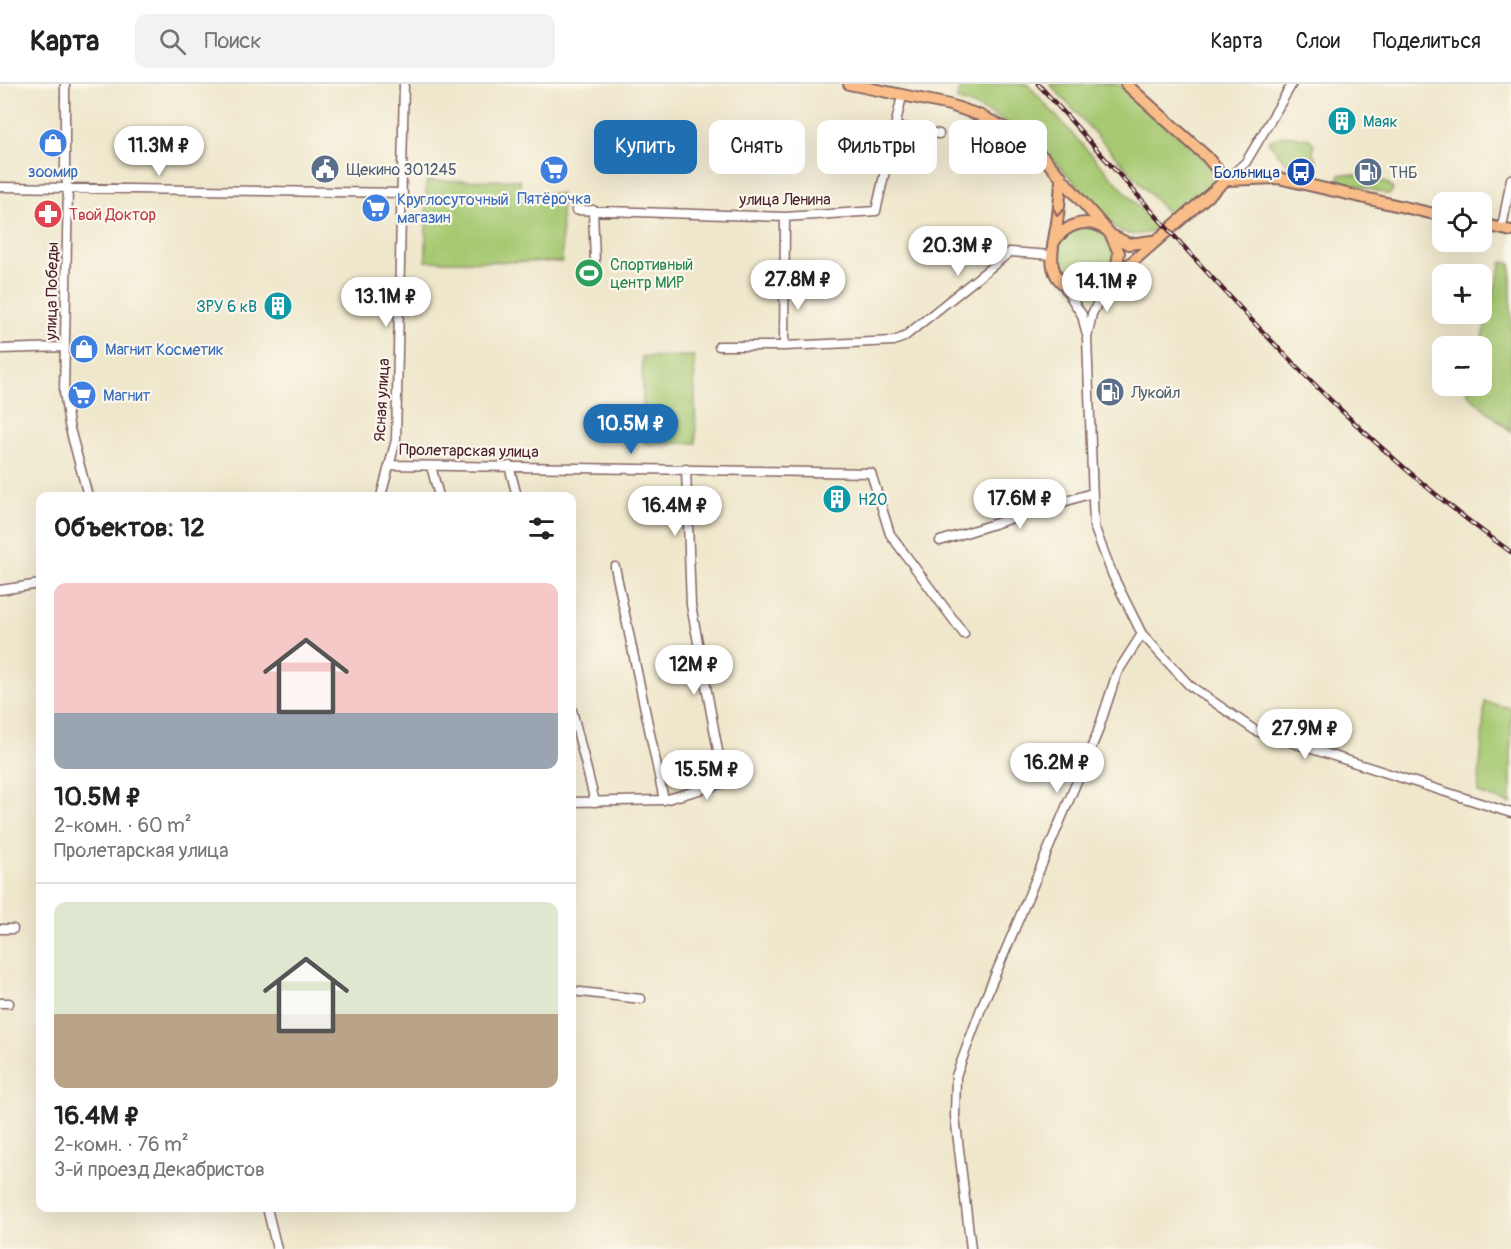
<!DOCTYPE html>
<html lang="ru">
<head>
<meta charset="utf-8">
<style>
	body { margin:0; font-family:Pangolin,sans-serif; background:#f2f2f2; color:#222; height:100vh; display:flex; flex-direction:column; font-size:22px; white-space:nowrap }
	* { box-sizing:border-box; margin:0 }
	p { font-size:20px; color:#767676 }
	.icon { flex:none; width:33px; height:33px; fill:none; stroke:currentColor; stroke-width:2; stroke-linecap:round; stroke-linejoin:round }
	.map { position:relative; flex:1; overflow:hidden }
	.details { position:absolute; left:36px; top:408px; width:540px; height:720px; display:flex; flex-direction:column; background:#fff; border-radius:12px; box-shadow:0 6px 24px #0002 }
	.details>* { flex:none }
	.hud { position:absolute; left:594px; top:36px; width:570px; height:54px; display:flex; gap:12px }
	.buttons { position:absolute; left:1432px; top:108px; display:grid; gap:12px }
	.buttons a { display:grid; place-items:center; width:60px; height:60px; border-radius:12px; background:#fff; box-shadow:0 6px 24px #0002; font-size:30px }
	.price { position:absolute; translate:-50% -51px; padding:0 14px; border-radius:21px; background:#fff; color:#222; font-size:20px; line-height:39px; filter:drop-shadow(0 2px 3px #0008) }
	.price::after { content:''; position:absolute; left:50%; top:36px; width:18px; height:14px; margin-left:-9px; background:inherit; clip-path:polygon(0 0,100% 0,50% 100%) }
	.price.on { background:#1f6fb2; color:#fff }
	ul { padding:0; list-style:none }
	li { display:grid; align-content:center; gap:12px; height:318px; padding:0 18px }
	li+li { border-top:2px solid #e0e0e0 }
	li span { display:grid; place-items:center; height:186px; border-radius:12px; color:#555 }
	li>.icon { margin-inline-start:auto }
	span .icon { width:108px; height:108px; fill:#fffc; stroke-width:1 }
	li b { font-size:26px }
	h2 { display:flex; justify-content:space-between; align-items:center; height:72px; padding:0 18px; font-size:26px }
	.chip { padding:0 21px; border-radius:12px; background:#fff; box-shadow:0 6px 24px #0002; font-size:21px; line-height:54px }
	.chip.on { background:#1f6fb2; color:#fff }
	header { display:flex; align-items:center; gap:36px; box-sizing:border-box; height:84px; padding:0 30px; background:#fff; border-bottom:2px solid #e0e0e0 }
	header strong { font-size:28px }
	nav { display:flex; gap:33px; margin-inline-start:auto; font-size:21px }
	.search { width:420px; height:54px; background:#f2f2f2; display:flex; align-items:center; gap:15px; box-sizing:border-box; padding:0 21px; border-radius:12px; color:#767676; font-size:22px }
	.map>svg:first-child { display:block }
	.green { fill:#a7c972; stroke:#78744e; stroke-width:1.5 }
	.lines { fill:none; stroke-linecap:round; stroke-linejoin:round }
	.minor-casing { stroke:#846563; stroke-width:11 }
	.major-casing { stroke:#846563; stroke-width:14 }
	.minor { stroke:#fff; stroke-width:8 }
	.major { stroke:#f8bd89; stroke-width:10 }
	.rail-casing { stroke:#4a1f2b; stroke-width:4.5 }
	.rail { stroke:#fbf7ec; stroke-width:2; stroke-dasharray:7; stroke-linecap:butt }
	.oneway { stroke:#986655 }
	.labels { text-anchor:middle; stroke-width:4.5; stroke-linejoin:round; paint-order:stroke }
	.culture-label { font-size:16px; fill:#0d838f; stroke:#fbf7ec; text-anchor:start }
	.service-label { font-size:16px; fill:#4e5e75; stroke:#fbf7ec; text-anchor:start }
	.shop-label { font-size:16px; fill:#366cbe; stroke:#fbf7ec; text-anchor:start }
	.transit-label { font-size:16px; fill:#164399; stroke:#fbf7ec; text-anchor:end }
	.street-label { font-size:16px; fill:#4a1f2b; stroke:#fbf7ec }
	.health-label { font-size:16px; fill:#be3a42; stroke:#fbf7ec; text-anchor:start }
	.leisure-label { font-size:16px; fill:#27864d; stroke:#fbf7ec; text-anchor:start }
</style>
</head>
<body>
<header>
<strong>Карта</strong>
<div class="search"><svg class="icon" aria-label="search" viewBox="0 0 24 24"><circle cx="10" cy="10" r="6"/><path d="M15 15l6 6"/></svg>Поиск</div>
<nav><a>Карта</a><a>Слои</a><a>Поделиться</a></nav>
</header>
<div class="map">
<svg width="1511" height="1165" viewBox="0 0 1511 1165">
	<rect width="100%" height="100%" fill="#fbf7ec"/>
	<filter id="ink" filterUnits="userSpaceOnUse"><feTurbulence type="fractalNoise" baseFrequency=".0167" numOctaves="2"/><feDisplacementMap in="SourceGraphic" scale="12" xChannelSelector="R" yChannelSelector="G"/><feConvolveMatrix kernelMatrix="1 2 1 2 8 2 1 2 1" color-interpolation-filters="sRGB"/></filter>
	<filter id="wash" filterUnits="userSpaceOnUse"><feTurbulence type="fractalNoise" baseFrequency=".008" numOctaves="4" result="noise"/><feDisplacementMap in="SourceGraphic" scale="24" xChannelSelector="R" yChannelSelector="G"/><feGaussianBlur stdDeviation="1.35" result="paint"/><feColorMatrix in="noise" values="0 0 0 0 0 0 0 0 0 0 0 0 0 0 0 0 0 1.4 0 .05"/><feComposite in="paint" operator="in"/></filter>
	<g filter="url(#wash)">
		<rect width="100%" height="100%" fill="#efe7cb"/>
		<path class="green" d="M963 0H1027L1158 144C1148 150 1134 153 1123 148 1109 142 1091 117 1081 105 1043 64 1010 32 956 16Z
			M1050 0H1118L1206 75 1222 96 1172 134Z
			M1286 51 1309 55 1314 60 1313 72 1316 73 1318 87 1285 78 1268 57Z
			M1344 90C1360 92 1382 92 1393 105L1390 110H1386L1356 101H1345L1339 94 1340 91Z
			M520 96 521 109 561 110 562 178 426 177V97Z
			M1055 173a30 30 0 1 1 60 0a30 30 0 1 1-60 0Z
			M1502 178 1511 180V348L1467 309 1469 302H1482V262H1480Z
			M694 272 696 359 644 360 642 273Z
			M1485 618 1511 624V720L1478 709Z"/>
	</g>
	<g filter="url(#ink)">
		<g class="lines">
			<g class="minor-casing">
				<path id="minor" d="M65 0V90L68 104 64 308 69 341 88 412
					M895 42 939 50
					M1226 96 1246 78 1292 0
					M0 103 403 109
					M576 126 785 133 876 127 902 12
					M593 126 595 178
					M785 133 784 262 894 257 904 253 1010 168 1051 171
					M1503 138 1511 95
					M1063 201 1082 231 1086 248
					M719 262H784
					M0 265 64 263
					M391 381 871 389 890 450 964 550
					M431 382 439 412
					M509 382 517 412
					M381 412 396 356 404 0
					M940 457 1092 409
					M615 483 664 716
					M0 506 40 500
					M1142 550 1189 601 1256 647 1511 729
					M572 626 595 718
					M572 718 664 716 724 699 691 521 686 385
					M0 845H13
					M572 907 641 915
					M0 919H9
					M267 1124 277 1165
					M971 1165 955 1032 956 992 982 922 1097 650 1117 589 1142 550 1113 492 1094 442 1087 254 1092 230 1107 200"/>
			</g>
			<g class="major-casing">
				<path id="major" d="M849 0 950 21 979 31 1007 45 1044 74 1111 151 1129 160 1152 157
					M1126 0 1207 73 1226 96
					M1061 92C1061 108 1059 123 1057 139 1053 163 1043 192 1072 205 1085 210 1097 207 1108 199L1226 96 1278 94 1443 132
					M1482 140 1511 147
					M1111 151 1119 169 1115 190
					M1054 158C1066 140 1086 133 1105 145"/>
			</g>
			<use href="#minor" class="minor"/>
			<use href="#major" class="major"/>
			<g class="rail-casing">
				<path id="rail" d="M1038 0C1187 164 1329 339 1511 468"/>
			</g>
			<use href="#rail" class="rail"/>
		</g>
		<defs><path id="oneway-chevron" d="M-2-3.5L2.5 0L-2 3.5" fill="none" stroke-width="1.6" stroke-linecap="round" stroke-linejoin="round" transform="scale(1.5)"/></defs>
		<use class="oneway" href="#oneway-chevron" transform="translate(1058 128) rotate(98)"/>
	</g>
	<defs>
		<g id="building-disc" transform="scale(1.5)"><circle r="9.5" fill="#0f9aa8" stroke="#fbf7ec"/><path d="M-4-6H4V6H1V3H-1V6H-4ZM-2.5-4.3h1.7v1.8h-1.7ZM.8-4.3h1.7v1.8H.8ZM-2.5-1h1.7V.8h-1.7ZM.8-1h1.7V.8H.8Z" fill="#fff"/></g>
		<g id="shop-disc" transform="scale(1.5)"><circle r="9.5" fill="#3f7fe0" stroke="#fbf7ec"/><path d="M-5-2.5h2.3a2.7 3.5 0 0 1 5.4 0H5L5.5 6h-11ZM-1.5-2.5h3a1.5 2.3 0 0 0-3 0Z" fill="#fff"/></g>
		<g id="civic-disc" transform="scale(1.5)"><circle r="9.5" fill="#5c6f8a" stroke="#fbf7ec"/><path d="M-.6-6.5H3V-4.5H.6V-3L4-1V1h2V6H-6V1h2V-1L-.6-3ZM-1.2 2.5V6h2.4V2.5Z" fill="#fff"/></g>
		<g id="supermarket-disc" transform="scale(1.5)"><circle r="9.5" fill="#3f7fe0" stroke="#fbf7ec"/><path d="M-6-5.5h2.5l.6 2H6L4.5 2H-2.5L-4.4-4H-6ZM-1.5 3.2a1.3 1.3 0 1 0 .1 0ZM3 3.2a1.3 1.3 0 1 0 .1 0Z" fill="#fff"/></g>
		<g id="bus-disc" transform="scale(1.5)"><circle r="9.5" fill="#1a4fb4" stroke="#fbf7ec"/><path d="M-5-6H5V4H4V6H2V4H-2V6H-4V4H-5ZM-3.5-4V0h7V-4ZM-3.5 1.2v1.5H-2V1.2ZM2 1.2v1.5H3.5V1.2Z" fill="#fff"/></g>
		<g id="fuel-disc" transform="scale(1.5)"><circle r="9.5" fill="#5c6f8a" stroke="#fbf7ec"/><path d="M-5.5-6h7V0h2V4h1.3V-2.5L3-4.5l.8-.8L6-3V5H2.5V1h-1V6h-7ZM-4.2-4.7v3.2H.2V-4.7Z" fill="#fff"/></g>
		<g id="pharmacy-disc" transform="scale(1.5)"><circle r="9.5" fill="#e0444e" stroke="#fbf7ec"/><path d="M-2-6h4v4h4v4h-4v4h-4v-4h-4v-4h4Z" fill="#fff"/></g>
		<g id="stadium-disc" transform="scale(1.5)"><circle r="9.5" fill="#2e9e5b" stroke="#fbf7ec"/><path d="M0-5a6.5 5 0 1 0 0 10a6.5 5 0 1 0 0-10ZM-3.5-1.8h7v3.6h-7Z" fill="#fff"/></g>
	</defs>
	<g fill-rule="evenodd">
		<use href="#building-disc" x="1342" y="37"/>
		<use href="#shop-disc" x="53" y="59"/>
		<use href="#civic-disc" x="325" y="85"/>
		<use href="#supermarket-disc" x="554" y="86"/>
		<use href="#bus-disc" x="1301" y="88"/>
		<use href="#fuel-disc" x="1368" y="88"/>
		<use href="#supermarket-disc" x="376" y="124"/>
		<use href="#pharmacy-disc" x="48" y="130"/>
		<use href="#stadium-disc" x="589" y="189"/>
		<use href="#building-disc" x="278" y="222"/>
		<use href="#shop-disc" x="84" y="265"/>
		<use href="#fuel-disc" x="1110" y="308"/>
		<use href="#supermarket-disc" x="82" y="311"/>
		<use href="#building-disc" x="837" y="415"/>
	</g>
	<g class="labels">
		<g class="culture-label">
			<text x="1363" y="43">Маяк</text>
			<text x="257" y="228" text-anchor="end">ЗРУ 6 кВ</text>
			<text x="858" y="421">Н2О</text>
		</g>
		<g class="service-label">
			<text x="346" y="91">Щекино 301245</text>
			<text x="1389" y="94">ТНБ</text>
			<text x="1131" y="314">Лукойл</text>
		</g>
		<g class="shop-label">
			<text x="53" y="93" text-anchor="middle">зоомир</text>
			<text x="554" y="120" text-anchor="middle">Пятёрочка</text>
			<text x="397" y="121">Круглосуточный<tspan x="397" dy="18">магазин</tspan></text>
			<text x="105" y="271">Магнит Косметик</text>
			<text x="103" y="317">Магнит</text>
		</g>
		<g class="transit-label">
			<text x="1280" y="94">Больница</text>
		</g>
		<g class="street-label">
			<text x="785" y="121">улица Ленина</text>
			<text transform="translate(51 207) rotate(-89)" y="6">улица Победы</text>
			<text transform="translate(381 316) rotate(-87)" y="6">Ясная улица</text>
			<text transform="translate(469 366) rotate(1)" y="6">Пролетарская улица</text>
		</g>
		<g class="health-label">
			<text x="69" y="136">Твой Доктор</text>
		</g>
		<g class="leisure-label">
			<text x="610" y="186">Спортивный<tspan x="610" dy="18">центр МИР</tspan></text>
		</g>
	</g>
</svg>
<div class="buttons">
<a><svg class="icon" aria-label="locate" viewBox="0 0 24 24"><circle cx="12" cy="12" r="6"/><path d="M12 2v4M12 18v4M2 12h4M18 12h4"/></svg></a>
<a>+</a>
<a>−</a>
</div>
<b class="price" style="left:159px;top:93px">11.3M ₽</b>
<b class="price" style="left:958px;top:193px">20.3M ₽</b>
<b class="price" style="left:798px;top:227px">27.8M ₽</b>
<b class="price" style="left:1107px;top:229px">14.1M ₽</b>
<b class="price" style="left:386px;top:244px">13.1M ₽</b>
<b class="price on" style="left:631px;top:371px">10.5M ₽</b>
<b class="price" style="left:1020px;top:446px">17.6M ₽</b>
<b class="price" style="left:675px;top:453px">16.4M ₽</b>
<b class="price" style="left:694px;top:612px">12M ₽</b>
<b class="price" style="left:1305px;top:676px">27.9M ₽</b>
<b class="price" style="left:1057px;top:710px">16.2M ₽</b>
<b class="price" style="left:707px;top:717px">15.5M ₽</b>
<div class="hud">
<a class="chip on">Купить</a>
<a class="chip">Снять</a>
<a class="chip">Фильтры</a>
<a class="chip">Новое</a>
</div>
<section class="details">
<h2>Объектов: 12<svg class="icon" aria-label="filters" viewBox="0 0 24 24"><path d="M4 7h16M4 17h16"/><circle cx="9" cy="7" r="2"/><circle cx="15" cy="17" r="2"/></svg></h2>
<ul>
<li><span style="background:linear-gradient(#f6c9c9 70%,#9aa5b1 0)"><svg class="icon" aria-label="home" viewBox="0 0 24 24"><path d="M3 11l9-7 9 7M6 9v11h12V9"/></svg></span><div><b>10.5M ₽</b><p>2-комн. · 60 m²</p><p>Пролетарская улица</p></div></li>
<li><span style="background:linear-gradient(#dfe7d0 60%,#b9a48a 0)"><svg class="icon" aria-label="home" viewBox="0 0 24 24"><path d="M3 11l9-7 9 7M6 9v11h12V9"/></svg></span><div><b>16.4M ₽</b><p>2-комн. · 76 m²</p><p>3-й проезд Декабристов</p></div></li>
</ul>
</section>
</div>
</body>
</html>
